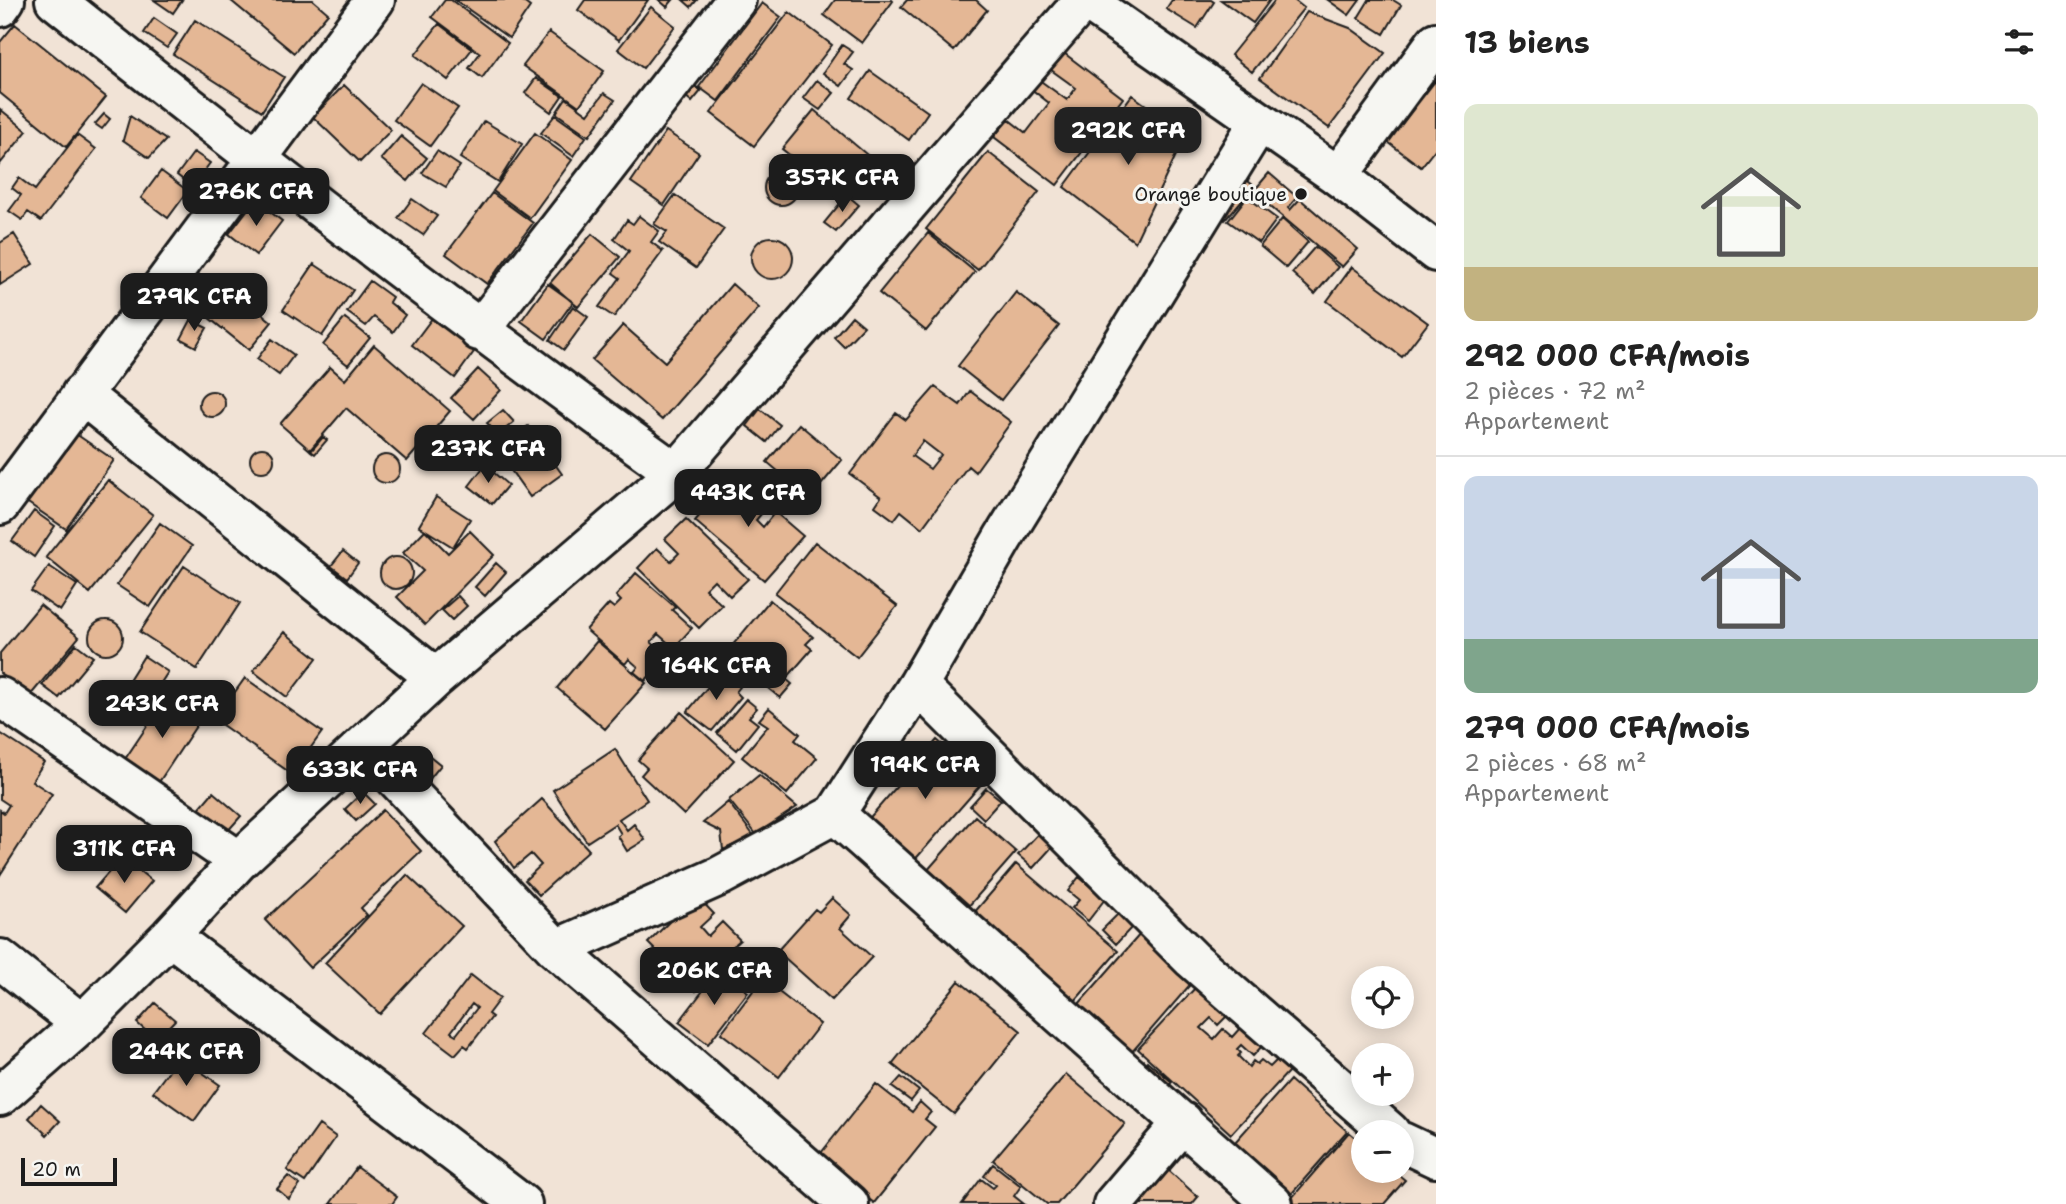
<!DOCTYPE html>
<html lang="fr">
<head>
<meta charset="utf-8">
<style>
	body { margin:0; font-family:"Shantell Sans",sans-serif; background:#f2f2f2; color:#222; height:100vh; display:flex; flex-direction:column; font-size:26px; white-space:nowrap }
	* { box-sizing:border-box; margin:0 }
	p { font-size:23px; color:#767676 }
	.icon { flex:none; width:38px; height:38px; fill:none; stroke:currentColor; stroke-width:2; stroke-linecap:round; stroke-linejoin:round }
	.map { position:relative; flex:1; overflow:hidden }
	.panel { display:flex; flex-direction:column; background:#fff; width:630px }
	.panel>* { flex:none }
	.controls { position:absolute; left:1351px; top:966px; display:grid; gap:14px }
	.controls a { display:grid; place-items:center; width:63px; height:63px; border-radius:50%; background:#fff; box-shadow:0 4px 18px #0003; font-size:35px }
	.scale { position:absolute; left:21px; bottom:18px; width:96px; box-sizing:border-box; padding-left:7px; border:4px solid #1c1c1c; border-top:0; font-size:19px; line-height:24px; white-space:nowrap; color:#1c1c1c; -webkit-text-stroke:5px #f6f6f2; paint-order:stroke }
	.price { position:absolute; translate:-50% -60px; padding:0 16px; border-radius:14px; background:#1c1c1c; color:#fff; font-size:23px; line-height:46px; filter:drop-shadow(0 2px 4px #0008) }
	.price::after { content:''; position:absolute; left:50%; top:42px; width:21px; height:16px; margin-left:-10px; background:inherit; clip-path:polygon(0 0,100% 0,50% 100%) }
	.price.on { background:#222; color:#fff }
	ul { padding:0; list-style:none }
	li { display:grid; align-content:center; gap:14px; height:371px; padding:0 28px }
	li+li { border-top:2px solid #e0e0e0 }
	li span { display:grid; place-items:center; height:217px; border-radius:14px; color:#555 }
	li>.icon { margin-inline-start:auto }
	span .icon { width:126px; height:126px; fill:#fffc; stroke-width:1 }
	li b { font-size:30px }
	h2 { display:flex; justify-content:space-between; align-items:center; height:84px; padding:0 28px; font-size:30px }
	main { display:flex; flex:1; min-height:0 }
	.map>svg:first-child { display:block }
	.building { fill:#e4b795; stroke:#1c1c1c; stroke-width:2; fill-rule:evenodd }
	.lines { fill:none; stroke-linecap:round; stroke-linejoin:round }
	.minor-casing { stroke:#1c1c1c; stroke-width:44 }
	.highway-casing { stroke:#1c1c1c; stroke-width:44 }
	.minor { stroke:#f6f6f2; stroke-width:38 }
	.highway { stroke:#f6f6f2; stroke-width:38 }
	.poi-dot { fill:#1c1c1c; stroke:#f6f6f2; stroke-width:2.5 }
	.labels { text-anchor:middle; stroke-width:6; stroke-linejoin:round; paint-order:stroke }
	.poi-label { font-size:19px; fill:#1c1c1c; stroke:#f6f6f2; text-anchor:end }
</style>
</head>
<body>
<main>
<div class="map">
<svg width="1436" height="1204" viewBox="0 0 1436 1204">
	<rect width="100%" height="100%" fill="#f1e3d6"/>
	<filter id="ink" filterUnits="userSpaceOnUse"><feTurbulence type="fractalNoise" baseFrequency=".0143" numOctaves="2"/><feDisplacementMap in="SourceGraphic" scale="14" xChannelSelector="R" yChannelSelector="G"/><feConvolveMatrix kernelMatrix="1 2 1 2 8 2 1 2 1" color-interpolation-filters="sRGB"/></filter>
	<g filter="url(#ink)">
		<path class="building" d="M154 0H182L173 13Z
			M230 0H313L328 13 294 53Z
			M445 0H451L508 43 482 78 469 68 480 53 432 17Z
			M455 0H521L530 7 509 38Z
			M585 0H648L619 40 578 10Z
			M659 0H673L667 7Z
			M683 0H697L691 7Z
			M835 0H892L893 1 862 43 824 15Z
			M907 0H976L987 10 954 51 901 7Z
			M1172 0H1211L1214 2 1197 28 1166 9Z
			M1221 0H1270L1253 23Z
			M1275 0H1294L1304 8 1252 72 1231 55Z
			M1328 0H1360L1349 15Z
			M1369 0H1393L1401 5 1384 34 1358 18Z
			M762 3 781 17 718 101 699 87Z
			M651 7 675 26 643 68 618 49Z
			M789 12 832 45 754 146 711 113Z
			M1307 12 1350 28 1385 53 1329 128 1260 78Z
			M154 18 177 34 167 48 144 33Z
			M195 20 284 77 262 111 173 54Z
			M15 24 106 97 66 147 0 93V42Z
			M439 24 472 49 448 80 415 55Z
			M549 32 604 71 579 106 523 66Z
			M842 45 853 52 844 64 853 70 841 86 823 73Z
			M1060 50 1123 98 1057 185 994 137 1008 119 1026 133 1049 103 1030 88 1038 79 1067 100 1076 88 1047 67Z
			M870 71 928 112 909 140 851 98Z
			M536 78 562 96 551 112 525 93Z
			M817 80 834 93 820 110 803 98Z
			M1436 80V148L1421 167 1388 142Z
			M421 83 458 108 430 146 394 120Z
			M693 84 701 91 692 102 684 95Z
			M344 85 391 130 360 162 313 117Z
			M604 93 615 100 589 136 556 113 566 98 588 114Z
			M1132 95 1186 134 1135 242 1064 187Z
			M0 109 27 131 0 164Z
			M814 110 872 159 841 196 782 149Z
			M104 114 110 119 102 129 95 124Z
			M555 115 586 137 573 156 541 133Z
			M130 116 166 140 149 158 123 140Z
			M484 121 522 144 498 182 460 158Z
			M666 131 699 153 664 205 631 182Z
			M535 133 572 160 530 218 493 191Z
			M77 135 96 149 41 221 28 212 22 220 9 211 21 195 12 188 19 178 35 190Z
			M401 136 427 158 408 181 381 159Z
			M437 151 460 166 446 187 422 173Z
			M194 152 210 163 192 187 177 175Z
			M988 152 1039 192 978 270 926 229Z
			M161 171 188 191 168 218 141 198Z
			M764 188a17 17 0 1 1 34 0a17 17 0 1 1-34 0Z
			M1269 173 1297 197 1288 208 1290 210 1300 199 1358 249 1342 267 1253 192Z
			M1243 177 1254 186 1225 220 1215 211Z
			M492 193 533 223 487 284 446 254Z
			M675 195 724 229 696 268 659 242 667 232 654 224Z
			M847 195 859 205 836 232 824 223Z
			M1247 197 1277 219 1259 243 1228 221Z
			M412 199 437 216 423 235 398 218Z
			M255 200 282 221 256 255 229 234Z
			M639 216 659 231 651 242 663 251 614 317 599 307 620 278 613 273 629 251 614 239 627 220 633 224Z
			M1282 219 1308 242 1286 268 1260 246Z
			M928 233 975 272 926 331 879 293Z
			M14 234 33 264 0 285V243Z
			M592 234 620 257 578 307 550 283Z
			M751 258a21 21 0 1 1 42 0a21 21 0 1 1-42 0Z
			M1315 247 1338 267 1315 294 1292 273Z
			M314 264 353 290 322 336 283 310Z
			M1352 267 1428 323 1402 357 1327 301Z
			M216 277 272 322 249 350 193 305Z
			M370 281 392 297 389 302 405 315 393 332 374 317 366 326 347 312Z
			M187 283 194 289 183 302 176 295Z
			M548 284 573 302 546 339 521 321Z
			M732 284 759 308 662 420 592 360 623 325 665 362Z
			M1016 292 1059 326 1001 400 958 366Z
			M573 306 588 317 564 350 550 340Z
			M852 316 864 326 844 347 834 337Z
			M433 317 476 349 455 378 412 345Z
			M345 318 370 338 348 365 323 345Z
			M191 320 207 328 196 347 181 339Z
			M272 339 294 355 279 375 257 359Z
			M374 345 450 411 407 461 346 408 310 450 280 424 330 367 345 380Z
			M478 369 501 390 474 419 451 398Z
			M935 387 960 405 970 391 1011 422 975 472 968 466 922 528 901 511 894 520 875 506 881 497 850 474 896 413 906 420ZM923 441 941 455 930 469 912 456Z
			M199 404a13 13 0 1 1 26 0a13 13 0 1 1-26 0Z
			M760 409 780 425 767 442 747 426Z
			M503 410 514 422 498 435 487 423Z
			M799 424 842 460 810 498 767 462Z
			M528 426 562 474 530 497 495 448Z
			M73 432 114 460 66 529 25 501Z
			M323 437 327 440 315 454 311 451Z
			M250 460a12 12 0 1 1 24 0a12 12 0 1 1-24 0Z
			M372 469a14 14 0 1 1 28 0a14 14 0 1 1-28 0Z
			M485 465 508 485 492 504 469 486Z
			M733 476 768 506 756 520 763 527 775 512 803 536 764 580 695 521Z
			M108 480 153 515 90 593 46 557Z
			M436 497 470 519 453 547 419 526Z
			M34 511 55 526 34 557 12 541Z
			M686 519 748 579 730 596 714 580 705 589 722 605 699 628 638 568 657 548 671 561 679 553 665 539Z
			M160 523 192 546 150 607 117 585Z
			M425 530 448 553 470 531 494 555 425 625 397 597 423 571 403 553Z
			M815 542 897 606 857 657 775 593Z
			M343 551 358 563 347 578 331 566Z
			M380 573a16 16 0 1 1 32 0a16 16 0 1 1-32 0Z
			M496 563 506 572 485 596 475 587Z
			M49 566 77 585 60 611 31 591Z
			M184 566 240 603 197 669 140 632Z
			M636 573 675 607 672 610 692 628 674 648 658 634 651 642 667 656 645 681 634 672 638 667 629 659 625 664 586 630 609 604 614 608 621 601 616 596Z
			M458 596 467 606 452 620 442 610Z
			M770 600 813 637 806 644 812 649 786 679 792 684 780 698 726 653Z
			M40 605 79 637 29 697 0 673V653Z
			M89 637a17 17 0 1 1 34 0a17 17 0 1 1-34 0Z
			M284 632 317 658 287 697 253 671Z
			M597 641 646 683 605 729 557 688Z
			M76 644 93 657 59 698 42 685Z
			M144 656 168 672 143 710 120 694Z
			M721 671 740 687 736 692 741 697 712 731 687 712Z
			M245 678 322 732 292 774 215 720Z
			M172 689 206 711 153 791 119 768Z
			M746 699 757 708 749 717 758 724 737 750 717 733Z
			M769 708 800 734 795 740 817 758 787 794 742 757 768 726 759 720Z
			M681 712 734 760 684 815 641 775 647 768 638 760Z
			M0 733 44 762 32 781 52 794 0 875V810L4 813 9 805 0 799Z
			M937 740 984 781 912 863 866 822Z
			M420 748 441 765 428 781 407 764Z
			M615 749 647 800 619 819 627 830 634 824 645 840 627 851 618 836 621 834 615 824 587 842 553 790Z
			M759 775 797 807 756 834 729 800Z
			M986 788 1001 800 984 819 970 806Z
			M213 792 241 816 218 842 190 819Z
			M363 792 375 804 356 821 345 809Z
			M542 799 589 850 539 895 525 880 541 865 531 854 514 868 495 841Z
			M728 802 754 836 723 850 721 832 703 823Z
			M383 810 421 851 361 908 367 915 310 968 265 920Z
			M975 816 1016 852 967 908 926 872Z
			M1039 833 1053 846 1033 868 1018 855Z
			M122 857 152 881 125 913 95 888Z
			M1016 864 1118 951 1075 1001 973 914Z
			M407 875 462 926 380 1014 325 963Z
			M1079 877 1105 899 1088 921 1072 908 1079 900 1068 891Z
			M696 895 714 914 700 927 708 936 722 922 740 940 731 948 735 952 696 991 648 943Z
			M832 898 851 915 840 928 872 957 832 1000 777 951 815 909 819 912Z
			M1119 913 1132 927 1116 944 1102 930Z
			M1141 933 1195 979 1125 1060 1071 1013Z
			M719 970 748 992 708 1044 679 1022Z
			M471 975 500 998 488 1014 492 1017 468 1048 464 1045 455 1055 426 1033ZM472 1004 477 1008 456 1035 451 1032Z
			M762 979 820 1024 779 1077 721 1033Z
			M959 981 1021 1031 954 1114 892 1064Z
			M1197 986 1228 1015 1218 1025 1211 1018 1201 1028 1214 1039 1223 1029 1232 1037 1241 1027 1262 1046 1253 1056 1241 1045 1237 1049 1241 1053 1238 1056 1249 1067 1253 1061 1257 1064 1261 1060 1270 1067 1277 1060 1289 1071 1231 1134 1138 1049Z
			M155 1003 175 1020 156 1040 137 1023Z
			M173 1052 220 1085 194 1121 153 1092 173 1065 167 1060Z
			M1147 1061 1172 1082 1162 1092 1138 1071Z
			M1066 1074 1125 1124 1057 1204H1047L993 1160Z
			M901 1077 919 1091 911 1101 892 1087Z
			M1290 1080 1347 1131 1286 1200 1228 1150Z
			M876 1084 912 1112 920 1102 931 1112 925 1119 935 1127 874 1203 817 1158Z
			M41 1104 60 1121 47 1135 29 1118Z
			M319 1125 336 1137 305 1182 287 1170Z
			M1349 1132 1363 1144V1171H1394L1405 1180 1384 1204H1295L1290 1200Z
			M993 1164 1021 1186 1014 1196 1024 1204H962L981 1179 993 1188 996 1185 984 1176Z
			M357 1167 397 1197 392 1204H330Z
			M1166 1168 1198 1197 1192 1204H1134Z
			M288 1176 300 1185 289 1199 277 1189Z"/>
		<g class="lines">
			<g class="minor-casing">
				<path id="minor" d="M55 0C259 163 465 321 676 473
					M0 7 5 0
					M1338 176 1436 42
					M479 331 736 0
					M81 394 436 678
					M0 505 375 0
					M918 685 1192 959 1390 1132
					M0 697 239 861
					M364 745 556 949 849 1204
					M835 814 1273 1204
					M170 936 522 1204
					M556 949 720 876 835 814 918 685 1003 538 1259 122
					M0 959 82 1024
					M0 1096 82 1024 170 936 239 861 436 678 676 473 1084 0
					M1402 1142 1436 1158
					M1113 1204 1183 1122"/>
			</g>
			<g class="highway-casing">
				<path id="highway" d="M1085 0 1338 176 1436 252"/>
			</g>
			<use href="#minor" class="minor"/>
			<use href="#highway" class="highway"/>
		</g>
	</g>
	<circle class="poi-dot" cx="1301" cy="194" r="7"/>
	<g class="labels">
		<g class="poi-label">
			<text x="1287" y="201">Orange boutique</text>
		</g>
	</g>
</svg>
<div class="controls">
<a><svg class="icon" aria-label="locate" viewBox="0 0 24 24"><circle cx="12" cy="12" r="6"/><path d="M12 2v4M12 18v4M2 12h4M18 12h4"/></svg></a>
<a>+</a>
<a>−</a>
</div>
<div class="scale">20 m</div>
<b class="price on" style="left:1128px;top:167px">292K CFA</b>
<b class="price" style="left:842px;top:214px">357K CFA</b>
<b class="price" style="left:256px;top:228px">276K CFA</b>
<b class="price" style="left:194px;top:333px">279K CFA</b>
<b class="price" style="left:488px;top:485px">237K CFA</b>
<b class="price" style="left:748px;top:529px">443K CFA</b>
<b class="price" style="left:716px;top:702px">164K CFA</b>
<b class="price" style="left:162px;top:740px">243K CFA</b>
<b class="price" style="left:925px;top:801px">194K CFA</b>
<b class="price" style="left:360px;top:806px">633K CFA</b>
<b class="price" style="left:124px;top:885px">311K CFA</b>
<b class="price" style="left:714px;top:1007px">206K CFA</b>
<b class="price" style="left:186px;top:1088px">244K CFA</b>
</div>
<section class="panel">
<h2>13 biens<svg class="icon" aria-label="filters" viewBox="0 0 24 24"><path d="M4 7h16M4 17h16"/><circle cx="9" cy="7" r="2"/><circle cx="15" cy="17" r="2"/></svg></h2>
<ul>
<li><span style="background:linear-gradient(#dfe7d0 75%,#c2b280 0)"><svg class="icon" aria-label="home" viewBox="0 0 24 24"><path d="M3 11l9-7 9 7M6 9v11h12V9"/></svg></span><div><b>292 000 CFA/mois</b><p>2 pièces · 72 m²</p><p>Appartement</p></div></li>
<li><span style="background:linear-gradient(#c9d6e8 75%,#7fa58c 0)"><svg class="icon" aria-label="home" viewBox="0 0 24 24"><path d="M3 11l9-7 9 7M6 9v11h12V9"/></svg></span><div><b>279 000 CFA/mois</b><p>2 pièces · 68 m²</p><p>Appartement</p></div></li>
</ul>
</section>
</main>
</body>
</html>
